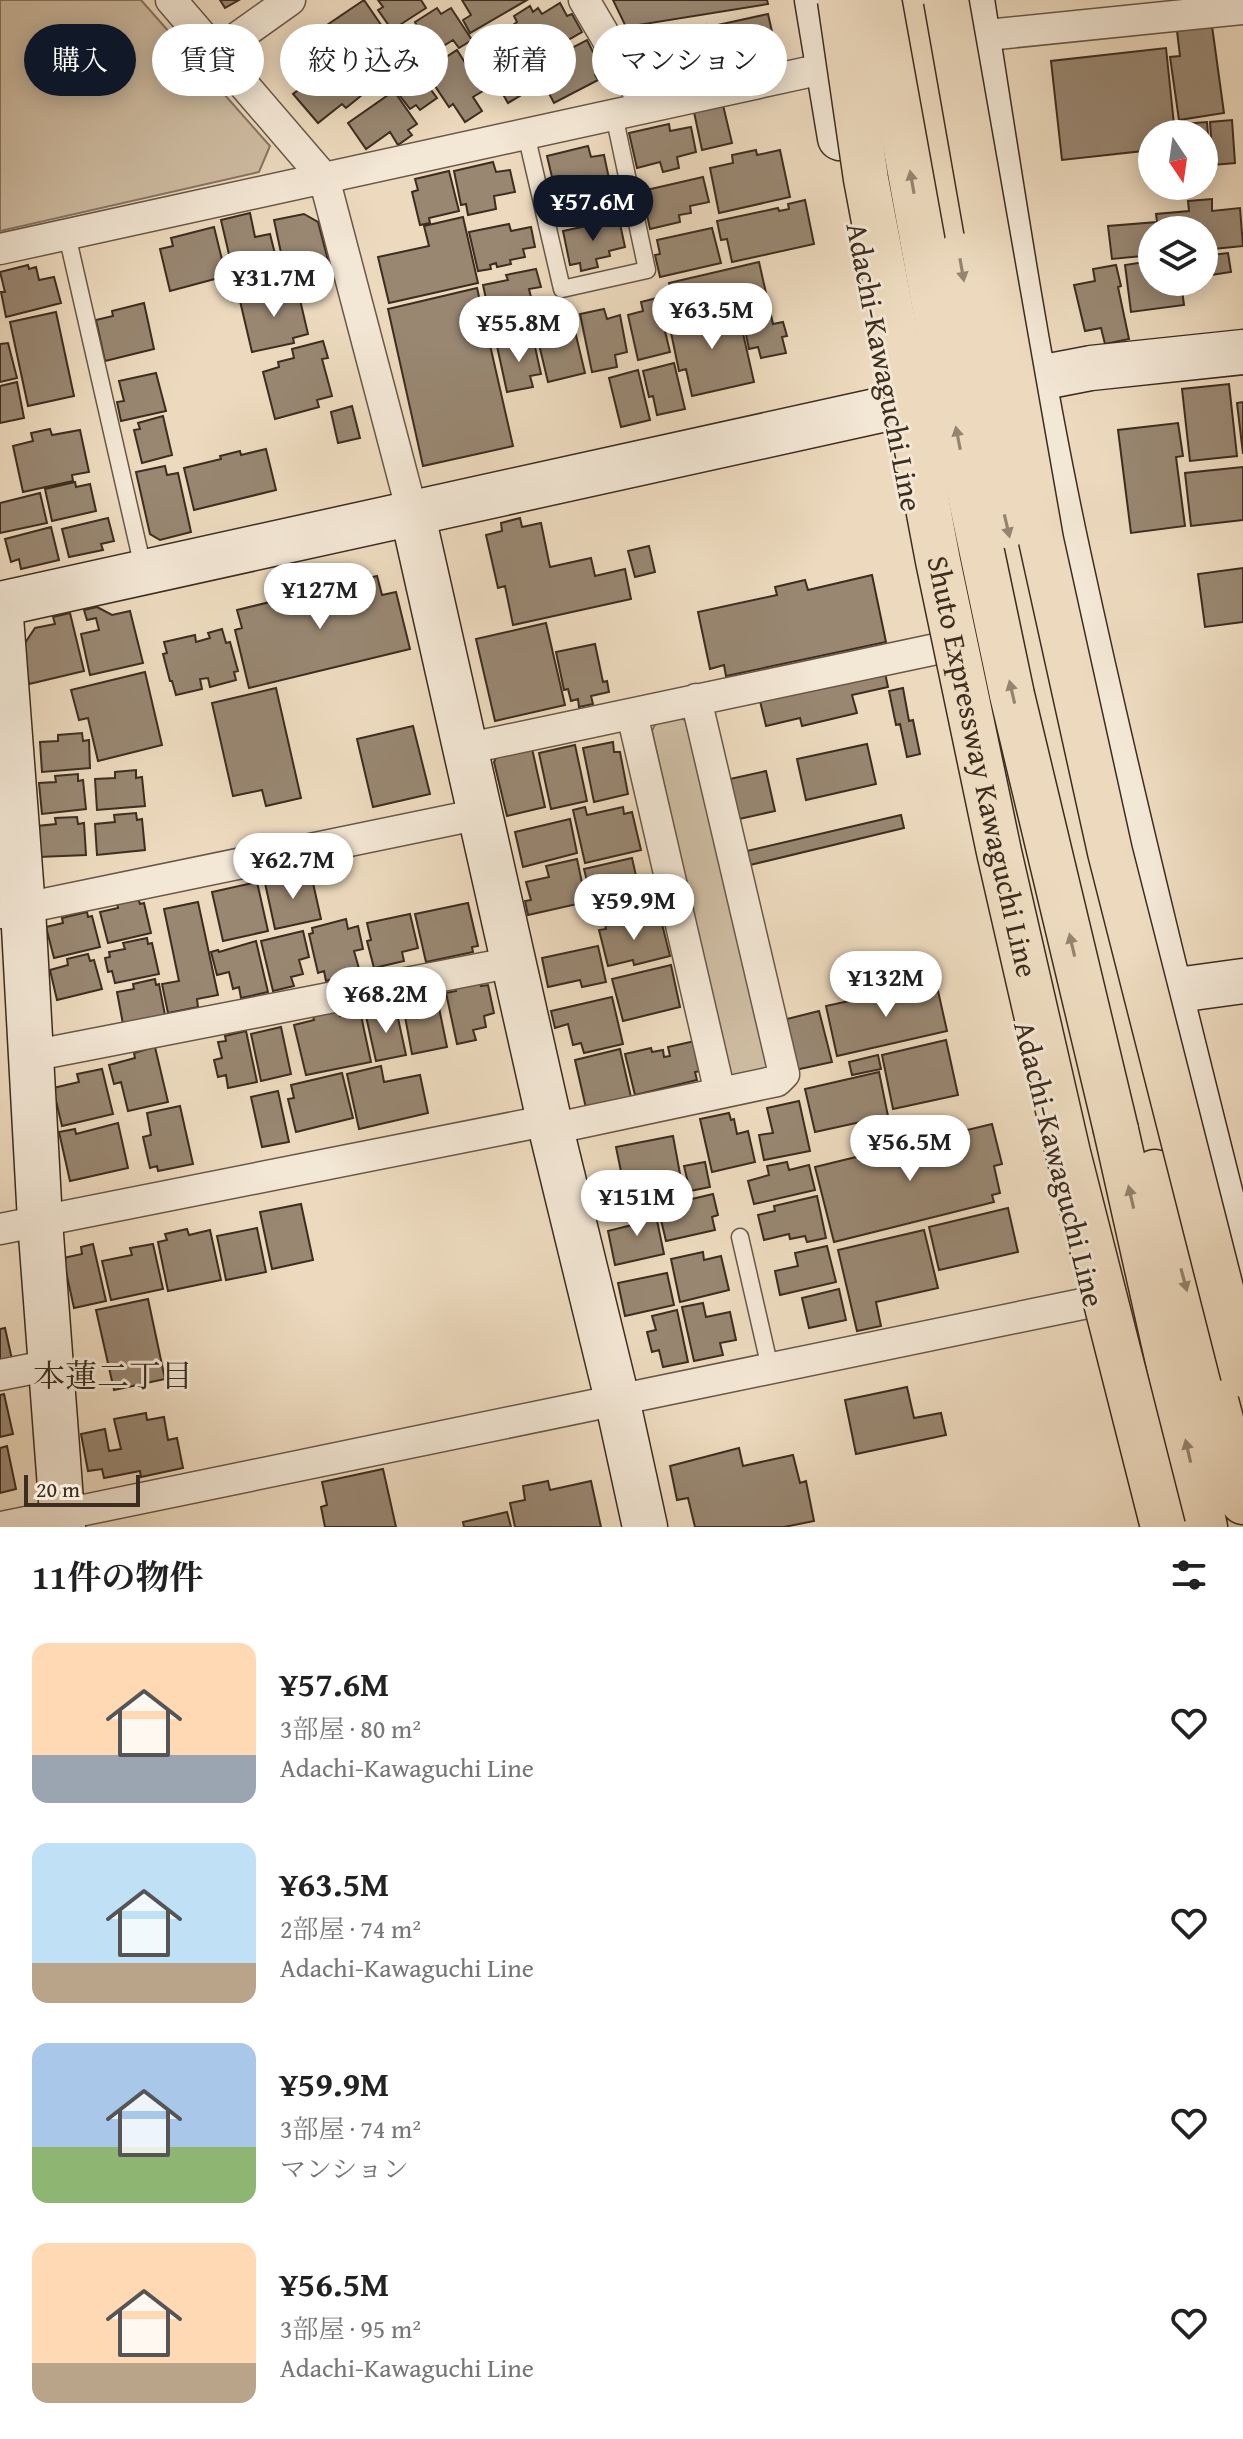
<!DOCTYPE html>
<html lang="ja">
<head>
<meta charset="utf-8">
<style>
	body { margin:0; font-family:"Gentium Book Plus","Noto Serif JP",serif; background:#f2f2f2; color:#222; height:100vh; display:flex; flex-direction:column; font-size:30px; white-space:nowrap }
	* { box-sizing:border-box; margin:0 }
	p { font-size:26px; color:#767676 }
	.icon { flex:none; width:44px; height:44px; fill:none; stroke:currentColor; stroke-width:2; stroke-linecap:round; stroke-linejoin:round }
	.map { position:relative; height:1527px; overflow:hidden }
	.sheet { display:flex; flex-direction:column; background:#fff; flex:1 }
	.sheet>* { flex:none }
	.hud { position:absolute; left:24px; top:24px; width:800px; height:72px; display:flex; gap:16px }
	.needle { width:52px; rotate:167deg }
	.tools { position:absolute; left:1138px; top:120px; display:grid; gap:16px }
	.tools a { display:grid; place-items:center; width:80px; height:80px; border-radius:50%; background:#fff; box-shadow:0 4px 20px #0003; font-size:40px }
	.scale { position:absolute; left:24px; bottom:20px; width:116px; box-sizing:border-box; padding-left:8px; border:4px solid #3d2d20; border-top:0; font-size:22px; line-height:28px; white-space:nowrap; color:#3d2d20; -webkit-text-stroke:6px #f3e7d5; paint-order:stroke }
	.price { position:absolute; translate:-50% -68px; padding:0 18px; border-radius:28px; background:#fff; color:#222; font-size:26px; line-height:52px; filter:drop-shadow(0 2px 4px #0008) }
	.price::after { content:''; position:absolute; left:50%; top:48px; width:24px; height:18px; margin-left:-12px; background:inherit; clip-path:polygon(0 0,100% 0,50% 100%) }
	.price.current { background:#111827; color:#fff }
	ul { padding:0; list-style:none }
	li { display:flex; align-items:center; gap:24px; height:200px; padding:0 32px }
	li span { display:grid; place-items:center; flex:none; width:224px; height:160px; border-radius:16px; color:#555 }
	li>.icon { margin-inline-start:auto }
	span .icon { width:96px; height:96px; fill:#fffc; stroke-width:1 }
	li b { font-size:34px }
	h2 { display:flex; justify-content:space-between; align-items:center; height:96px; padding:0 32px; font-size:34px }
	.chip { padding:0 28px; border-radius:36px; background:#fff; box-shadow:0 4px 20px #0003; font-size:28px; line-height:72px }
	.chip.current { background:#111827; color:#fff }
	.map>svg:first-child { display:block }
	.green { fill:#cfbda3; stroke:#867562; stroke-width:2 }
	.building { fill:#998772; stroke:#3d2d20; stroke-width:2 }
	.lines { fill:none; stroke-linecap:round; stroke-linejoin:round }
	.lane-casing { stroke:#695848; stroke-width:19 }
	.street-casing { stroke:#695848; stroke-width:33 }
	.secondary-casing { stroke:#3d2d20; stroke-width:47 }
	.highway-casing { stroke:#3d2d20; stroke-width:47 }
	.lane { stroke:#f3e7d5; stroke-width:16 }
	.street { stroke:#f3e7d5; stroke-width:30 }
	.secondary { stroke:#f3e7d5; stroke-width:44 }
	.highway { stroke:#eddabe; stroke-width:44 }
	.highway-bridge-casing { stroke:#3d2d20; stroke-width:47; stroke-linecap:butt }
	.highway-bridge { stroke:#eddabe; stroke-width:44 }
	.oneway { fill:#95846f }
	.labels { text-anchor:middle; stroke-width:6; stroke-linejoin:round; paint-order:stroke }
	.street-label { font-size:30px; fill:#3d2d20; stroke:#f3e7d5 }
	.neighbourhood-label { font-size:32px; fill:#3d2d20; stroke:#f3e7d5 }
</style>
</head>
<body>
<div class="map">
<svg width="1243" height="1527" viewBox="0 0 1243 1527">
	<rect width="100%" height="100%" fill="#eddabe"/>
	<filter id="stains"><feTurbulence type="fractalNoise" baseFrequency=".0025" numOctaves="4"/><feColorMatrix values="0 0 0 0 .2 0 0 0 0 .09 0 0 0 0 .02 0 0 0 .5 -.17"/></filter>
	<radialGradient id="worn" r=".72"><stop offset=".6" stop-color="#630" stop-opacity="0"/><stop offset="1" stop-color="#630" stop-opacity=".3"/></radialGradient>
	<path class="green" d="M0 0H141L270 146 259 172 0 231Z
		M678 717 687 721 768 1065 763 1074 738 1080 729 1073 652 731 656 722Z"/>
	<path class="building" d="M220 0H239L225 8Z
		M364 0 388 35 349 63 324 27Z
		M378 0H421L426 8 392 30 378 10 383 7Z
		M462 0H527L470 33 463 20 471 15Z
		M613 0H767L768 4 626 27Z
		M560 3 567 16 572 14 582 32 533 60 513 25 517 22 514 16 530 6 533 12 538 8 542 14Z
		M437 8 441 14 451 8 472 40 459 48 453 40 416 63 401 39 418 28 415 22Z
		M768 14 773 36 765 38 767 57 723 67 713 26Z
		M706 25 715 63 683 71 684 76 670 80 650 70 643 40Z
		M1212 26 1224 113 1179 120 1170 57 1180 56 1177 31Z
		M508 30 536 78 525 85 528 91 508 103 477 49Z
		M587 40 602 70 595 75 598 80 554 103 535 67Z
		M330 45 368 90 346 108 342 104 318 123 293 94 302 87 287 70 310 51 315 57Z
		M1166 48 1175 134H1152V150L1062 160 1051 61Z
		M401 49 437 98 420 110 416 105 410 109 390 83 378 92 361 70 384 54 388 59Z
		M457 50 483 91 473 97 482 111 465 122 453 104 449 107 425 71Z
		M394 91 417 124 408 130 412 135 398 145 390 132 366 149 348 123Z
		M723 105 732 143 702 150 694 112Z
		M1232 120 1235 163 1213 165 1210 122Z
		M1207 122 1209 149 1204 150V134H1183L1182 124Z
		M669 124 670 131 691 127 696 152 677 157 679 168 663 172 660 162 637 168 629 133Z
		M588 146 591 157 604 155 612 193 585 199 582 188 556 194 547 156Z
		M756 150 757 155 780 150 790 197 719 213 710 168 733 163 732 155Z
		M493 162 496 172 510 170 515 192 494 196 496 209 468 215 466 204 461 205 454 171Z
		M449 171 459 211 429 218 430 223 420 225 412 192 418 190 415 179Z
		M703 177 709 202 690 206 691 213 679 215 680 222 650 229 642 191Z
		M1212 199V211L1240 208 1243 246 1204 250V230H1152V255L1112 259 1108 226 1157 222 1156 214 1189 211 1188 201Z
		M805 200 814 244 732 262 727 239 721 240 717 221 778 208 779 211 789 209 788 204Z
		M250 213 255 237 270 234 281 278 237 289 221 220Z
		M304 214 318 222 330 268 297 277 293 265 284 267 274 220Z
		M463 217 478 283 389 303 378 257 429 246 424 226Z
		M619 219 625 247 609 251 610 256 596 259 598 267 581 271 580 263 570 265 563 231Z
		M509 224 511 231 531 227 535 247 523 249 525 257 510 260 511 264 497 267 496 263 490 265 491 269 478 271 469 232Z
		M214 227 226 276 170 291 160 249 173 246 171 238Z
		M712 228 721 263 660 277 655 255 660 254 657 240Z
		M1228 253 1231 272 1204 276V256Z
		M1152 261V282H1181L1184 305 1131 312 1125 265Z
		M759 262 773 324 783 322 787 336 782 337 786 353 761 358 758 347 749 349 738 296 675 310 669 283Z
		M28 265 29 269 36 267 39 280 54 277 61 303 6 317 1 292H5L0 272Z
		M1116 265 1121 286 1118 287 1129 339 1105 344 1101 328 1085 331 1074 285 1095 281 1093 269Z
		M536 269 541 287 529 289 533 305 523 307 525 315 491 322 483 285 508 280 506 275Z
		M297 287 308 334 293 338 294 343 252 352 240 301Z
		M477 288 513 446 423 466 388 309Z
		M657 298 670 352 638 360 628 315 643 311 641 302Z
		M144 303 154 349 105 361 96 320 113 316 112 311Z
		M737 307 754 382 692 396 686 369 679 371 669 323Z
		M604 309 607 319 620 315 627 352 615 355 617 367 592 372 580 314Z
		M56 312 74 396 28 406 10 322Z
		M574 327 585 373 548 382 537 336Z
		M533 338 541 374 530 376 533 387 507 392 497 346Z
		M323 341 328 358 322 359 332 396 317 400 319 407 275 419 263 372 279 367 278 362 294 358 292 349Z
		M8 343 17 378 0 382V344Z
		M674 363 685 409 657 415 653 396 649 397 643 371Z
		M638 370 650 420 621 427 609 378Z
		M156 373 166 411 121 421 117 402 124 401 119 381Z
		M17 382 24 418 0 423V386Z
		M1229 384 1237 456 1190 461 1182 389Z
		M1243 402V454L1237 403Z
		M352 406 360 438 338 443 331 412Z
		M163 416 172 455 142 463 134 430 140 429 138 423Z
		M1178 423 1183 456 1176 457 1185 526 1131 533 1118 430Z
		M50 429 52 435 80 430 89 472 72 475 73 481 23 492 13 446 33 441 31 433Z
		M266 449 276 490 194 510 184 468 221 459 220 456 240 451 241 455Z
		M165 466 167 475 178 473 191 532 160 540 150 534 136 472Z
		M1243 467V520L1191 526 1185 473Z
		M75 482 76 487 90 484 96 511 52 521 45 489Z
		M40 493 47 523 0 533V503Z
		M108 518 114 541 101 544 103 550 69 557 62 529Z
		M520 518 522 527 541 523 550 567 591 558 595 576 625 569 631 599 513 625 505 586 498 588 486 535 502 531 501 523Z
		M51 527 59 560 21 569 19 559 11 562 5 539Z
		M649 546 655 572 635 577 628 551Z
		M1243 568V622L1205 627 1198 574Z
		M872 575 886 642 726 676 724 665 710 669 698 612 777 595 775 587 805 580 808 590Z
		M377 576 382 595 396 592 410 649 249 688 235 630 242 628 237 610Z
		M97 607 112 615 130 611 143 663 90 675 81 634 99 630 96 618 87 620 84 610Z
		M70 613 84 671 29 684 21 649 35 628 55 624 53 617Z
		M546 623 565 705 495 721 476 639Z
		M222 629 226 643 230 642 238 671 234 672 236 680 210 687 208 678 200 679 202 689 176 695 172 681H170L163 654 167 653 164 642 195 635 196 642 210 638 208 633Z
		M595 644 603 682 607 681 609 692 591 696 593 704 579 707 578 699 571 701 568 689 564 690 556 652Z
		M145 672 162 745 98 761 88 718 79 720 71 690Z
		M885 673 888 687 852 695 857 713 802 726 800 718 766 726 760 701Z
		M276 688 301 798 266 806 262 790 233 796 212 703Z
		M903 688 909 721 913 720 920 754 907 757 900 724 896 725 889 691Z
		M413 726 430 794 373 807 357 739Z
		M82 733 83 741 89 740 90 768 42 772 40 742 58 741V735Z
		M613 742 614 752H620L628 794 594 802 583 748Z
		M531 744 545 807 507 816 494 762 499 751Z
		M867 744 876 784 806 800 797 759Z
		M575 745 587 801 551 809 539 753Z
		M136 770V778L142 777 145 806 97 810 95 779 115 778V772Z
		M766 771 775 811 739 819 730 779Z
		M78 774V781L83 780 86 809 42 814 39 783 56 782 55 776Z
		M585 807 587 815 623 807 624 814 632 812 641 850 585 863 573 810Z
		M136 813 137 820 142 819 145 850 97 855 95 824 115 822 114 815Z
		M901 815 904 828 750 865 747 851Z
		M77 817 78 824 84 823 86 855 39 857 37 826 56 824 55 818Z
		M570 819 577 853 523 867 515 832Z
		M632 858 643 907 596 918 584 869Z
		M577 859 586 902 528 915 525 901 531 900 526 882 549 877 546 866Z
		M311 874 321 919 275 929 265 883Z
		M257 882 268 931 223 941 212 892Z
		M138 898 140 904 144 903 151 933 108 943 100 912 118 908 117 902Z
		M198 902 218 995 197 999 198 1007 168 1013 162 984 179 981 164 909Z
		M468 903 478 946 472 947 473 952 426 962 415 914Z
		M87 912 88 917 92 916 100 947 54 958 46 927 63 923 62 918Z
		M410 914 418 948 402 952 404 961 374 968 367 941 371 940 367 923Z
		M346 919 348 929 358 926 363 949 354 951 360 972 326 981 324 971 318 973 309 934 313 933 312 928Z
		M624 919 625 923 637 920 639 925 661 920 670 956 634 965 633 960 608 966 599 930 606 929 605 923Z
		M303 931 309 957 299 960 303 974 291 977 294 986 273 991 261 941Z
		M147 938 148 944 152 943 159 974 115 983 112 971 108 972 105 958 110 957 109 952 125 949 123 943Z
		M256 941 268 992 241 998 239 987 233 989 229 972 217 975 211 952 218 950 219 952Z
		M598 946 606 982 582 987 580 980 548 987 542 958Z
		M88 954 90 961 94 960 102 989 57 1000 50 970 68 965 67 959Z
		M671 965 680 1007 623 1021 612 979Z
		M155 979 156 985 159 984 165 1015 123 1024 117 992 134 989 133 984Z
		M480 980 481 986 488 985 494 1013 484 1016 486 1027 473 1030 476 1040 457 1044 446 993 456 991 455 986Z
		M936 982 947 1031 837 1056 826 1006Z
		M612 997 623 1044 584 1053 581 1043 573 1045 568 1024 555 1028 551 1011Z
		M437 998 447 1047 412 1054 403 1006Z
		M396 1009 406 1055 376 1061 366 1016Z
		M339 1011 340 1016 360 1011 371 1062 306 1075 294 1025 314 1020 313 1016Z
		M819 1011 832 1062 795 1070 783 1020Z
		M281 1027 291 1074 261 1081 251 1034Z
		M246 1031 257 1082 228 1088 226 1075 218 1077 214 1060 222 1058 218 1042 226 1041 225 1036Z
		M946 1040 958 1095 893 1109 882 1055Z
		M695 1041 701 1071 695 1072 697 1080 635 1095 625 1054 651 1048 652 1052 663 1050 664 1057 670 1056 668 1047Z
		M155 1047 168 1102 128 1111 121 1082 114 1084 109 1065 135 1058 134 1053Z
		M620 1049 631 1097 586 1108 575 1060Z
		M878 1055 881 1069 852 1075 849 1062Z
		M381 1066 384 1082 420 1075 428 1113 359 1129 347 1074Z
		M102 1069 113 1114 62 1126 53 1088 79 1082 77 1074Z
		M879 1072 888 1116 815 1132 805 1089Z
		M342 1073 353 1118 296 1132 288 1099 294 1098 291 1085Z
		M278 1091 289 1142 262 1147 251 1097Z
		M799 1101 810 1151 764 1160 759 1135 773 1133 767 1108Z
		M180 1106 193 1164 158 1171 157 1166 150 1168 143 1137 151 1135 147 1113Z
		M729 1113 731 1120 734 1119 737 1134 748 1131 755 1162 712 1172 700 1119Z
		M118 1123 128 1168 70 1181 59 1132 75 1129 76 1134Z
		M992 1124 1002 1164 994 1166 1000 1193 992 1195 994 1202 834 1242 815 1167Z
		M673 1136 683 1190 627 1201 616 1147Z
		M705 1162 710 1187 690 1191 684 1166Z
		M787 1162 789 1170 809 1165 815 1190 754 1204 748 1181 769 1175 767 1166Z
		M713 1194 718 1215 712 1217 715 1230 666 1241 658 1207Z
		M817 1196 826 1238 807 1242 805 1236 790 1239 789 1234 764 1240 758 1215 775 1211 774 1206Z
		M301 1204 313 1260 272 1269 260 1212Z
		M654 1206 664 1254 615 1265 608 1231 632 1225 629 1212Z
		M1008 1208 1018 1252 939 1270 929 1227Z
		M257 1228 266 1272 226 1280 217 1236Z
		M187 1229 189 1235 210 1230 221 1280 168 1291 158 1242 167 1240 165 1234Z
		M924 1230 938 1288 876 1302 881 1326 857 1331 838 1250Z
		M93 1244 106 1301 74 1308 63 1258 82 1254 81 1247Z
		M153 1244 163 1289 111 1300 102 1261 132 1255 130 1248Z
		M827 1246 836 1282 780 1295 775 1271 798 1266 795 1253Z
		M703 1252 704 1260 721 1256 729 1290 680 1302 671 1259Z
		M667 1273 674 1305 625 1316 618 1283Z
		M839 1289 846 1320 809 1328 802 1298Z
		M148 1299 165 1379 114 1390 96 1310Z
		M703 1303 706 1317 730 1312 736 1340 720 1343 723 1355 694 1361 682 1307Z
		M677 1310 688 1362 663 1367 659 1350 652 1352 647 1332 656 1330 652 1316Z
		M5 1328 13 1364 0 1367V1329Z
		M907 1387 914 1418 941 1413 946 1435 856 1454 845 1400Z
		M4 1394 13 1434 0 1437V1395Z
		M146 1413 147 1420 164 1417 168 1440 177 1438 183 1468 141 1477 140 1471 104 1478 102 1469 88 1471 81 1434 105 1429 109 1451 121 1449 114 1419Z
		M7 1446 16 1489 0 1493V1448Z
		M739 1448 743 1466 793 1455 800 1483 806 1481 814 1521 784 1527H695L688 1498 677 1500 670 1466Z
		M383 1469 396 1527H325L321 1507 327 1505 322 1482Z
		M548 1481 550 1490 591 1481 601 1527H515L510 1503 525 1500 523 1486Z
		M507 1512 511 1527H464L463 1522Z"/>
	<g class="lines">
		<g class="lane-casing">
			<path id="lane" d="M526 134 562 289 647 270 614 115
				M67 235 144 572
				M740 1237 770 1368"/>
		</g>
		<g class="street-casing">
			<path id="street" d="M171 0 324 178 412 512
				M584 0 647 107
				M977 36 1243 9
				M217 52 290 0
				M0 249 827 68
				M632 714 720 1093
				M465 749 941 648
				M0 913 480 814
				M31 1056 514 962
				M551 1129 777 1081 784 1074 696 699
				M0 1229 550 1120
				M0 1375 51 1365
				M2 1527 1092 1302"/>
		</g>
		<g class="secondary-casing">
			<path id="secondary" d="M817 0 840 138
				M972 0C1001 186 1029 374 1069 558 1122 801 1182 1042 1243 1283
				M1008 384 1091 368 1243 352
				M412 512 551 1129 617 1399 645 1527
				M0 604 944 396
				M0 604 23 909 40 1221 63 1527
				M1170 991 1243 981"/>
		</g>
		<g class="highway-casing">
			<path id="highway" d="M1116 1130 1205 1527
				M1155 1172 1243 1502"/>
		</g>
		<use href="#lane" class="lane"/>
		<use href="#street" class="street"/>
		<use href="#secondary" class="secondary"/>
		<use href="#highway" class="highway"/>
		<g class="highway-bridge-casing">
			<g id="highway-bridge">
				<path id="s1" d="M840 0 866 179 938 561 999 852 1068 1153 1163 1527"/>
				<path d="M879 0 959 443 1012 695 1116 1130"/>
				<path d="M946 0 1041 540 1110 852 1243 1375"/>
				<path d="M959 255 1007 526"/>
			</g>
		</g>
		<use href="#highway-bridge" class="highway-bridge"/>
	</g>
	<defs><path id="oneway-solid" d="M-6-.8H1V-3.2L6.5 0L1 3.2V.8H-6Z" transform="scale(2)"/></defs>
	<g class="oneway">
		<use href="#oneway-solid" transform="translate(912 182) rotate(-100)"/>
		<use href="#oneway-solid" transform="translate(962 270) rotate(80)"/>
		<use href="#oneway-solid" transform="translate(958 438) rotate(-101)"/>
		<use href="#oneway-solid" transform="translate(1007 526) rotate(77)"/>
		<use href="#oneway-solid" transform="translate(1012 692) rotate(-103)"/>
		<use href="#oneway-solid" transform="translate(1072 945) rotate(-103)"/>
		<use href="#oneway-solid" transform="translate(1131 1197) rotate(-103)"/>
		<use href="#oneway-solid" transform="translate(1184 1280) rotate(75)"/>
		<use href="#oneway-solid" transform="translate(1188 1451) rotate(-103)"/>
	</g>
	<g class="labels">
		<g class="street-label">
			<text transform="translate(884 367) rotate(79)" y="10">Adachi-Kawaguchi Line</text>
			<text dy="10" stroke="none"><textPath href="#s1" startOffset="780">Shuto Expressway Kawaguchi Line</textPath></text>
			<text transform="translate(1059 1164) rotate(76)" y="10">Adachi-Kawaguchi Line</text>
		</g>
		<g class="neighbourhood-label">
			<text x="113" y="1387">本蓮二丁目</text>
		</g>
	</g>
	<rect width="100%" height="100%" filter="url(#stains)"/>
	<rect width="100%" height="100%" fill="url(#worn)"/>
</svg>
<div class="tools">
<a><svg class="needle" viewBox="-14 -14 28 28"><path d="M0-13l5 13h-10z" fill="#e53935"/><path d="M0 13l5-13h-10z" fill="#767676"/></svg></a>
<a><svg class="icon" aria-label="layers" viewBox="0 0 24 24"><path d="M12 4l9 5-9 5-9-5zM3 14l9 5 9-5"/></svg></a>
</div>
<div class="scale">20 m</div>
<b class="price current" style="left:593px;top:243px">¥57.6M</b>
<b class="price" style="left:274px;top:319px">¥31.7M</b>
<b class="price" style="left:712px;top:351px">¥63.5M</b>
<b class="price" style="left:519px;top:364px">¥55.8M</b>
<b class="price" style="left:320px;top:631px">¥127M</b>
<b class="price" style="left:293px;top:901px">¥62.7M</b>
<b class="price" style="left:634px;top:942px">¥59.9M</b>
<b class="price" style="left:886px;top:1019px">¥132M</b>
<b class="price" style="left:386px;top:1035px">¥68.2M</b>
<b class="price" style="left:910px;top:1183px">¥56.5M</b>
<b class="price" style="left:637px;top:1238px">¥151M</b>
<div class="hud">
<a class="chip current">購入</a>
<a class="chip">賃貸</a>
<a class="chip">絞り込み</a>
<a class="chip">新着</a>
<a class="chip">マンション</a>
</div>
</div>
<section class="sheet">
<h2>11件の物件<svg class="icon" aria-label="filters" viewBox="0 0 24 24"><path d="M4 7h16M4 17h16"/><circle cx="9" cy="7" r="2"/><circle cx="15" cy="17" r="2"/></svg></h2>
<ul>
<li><span style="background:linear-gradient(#ffd9b3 70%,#9aa5b1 0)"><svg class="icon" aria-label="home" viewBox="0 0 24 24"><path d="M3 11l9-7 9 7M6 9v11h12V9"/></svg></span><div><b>¥57.6M</b><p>3部屋 · 80 m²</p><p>Adachi-Kawaguchi Line</p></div><svg class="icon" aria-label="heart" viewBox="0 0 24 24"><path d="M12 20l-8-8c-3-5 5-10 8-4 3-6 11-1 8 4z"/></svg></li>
<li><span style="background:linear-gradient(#bfe0f5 75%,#b9a48a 0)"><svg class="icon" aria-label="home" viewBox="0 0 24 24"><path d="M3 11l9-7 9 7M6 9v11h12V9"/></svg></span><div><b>¥63.5M</b><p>2部屋 · 74 m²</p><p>Adachi-Kawaguchi Line</p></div><svg class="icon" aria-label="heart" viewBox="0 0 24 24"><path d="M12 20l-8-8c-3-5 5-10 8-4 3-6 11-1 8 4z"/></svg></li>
<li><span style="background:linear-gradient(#a9c7e8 65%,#8fb573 0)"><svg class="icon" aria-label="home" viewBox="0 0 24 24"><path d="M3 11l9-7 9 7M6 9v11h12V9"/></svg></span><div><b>¥59.9M</b><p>3部屋 · 74 m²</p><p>マンション</p></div><svg class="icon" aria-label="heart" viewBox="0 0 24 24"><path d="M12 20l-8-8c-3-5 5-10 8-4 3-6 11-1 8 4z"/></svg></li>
<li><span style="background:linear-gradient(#ffd9b3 75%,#b9a48a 0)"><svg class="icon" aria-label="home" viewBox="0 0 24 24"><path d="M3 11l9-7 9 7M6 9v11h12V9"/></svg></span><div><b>¥56.5M</b><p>3部屋 · 95 m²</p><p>Adachi-Kawaguchi Line</p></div><svg class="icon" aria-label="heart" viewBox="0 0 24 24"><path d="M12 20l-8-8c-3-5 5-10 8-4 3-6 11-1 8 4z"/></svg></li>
</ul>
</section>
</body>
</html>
